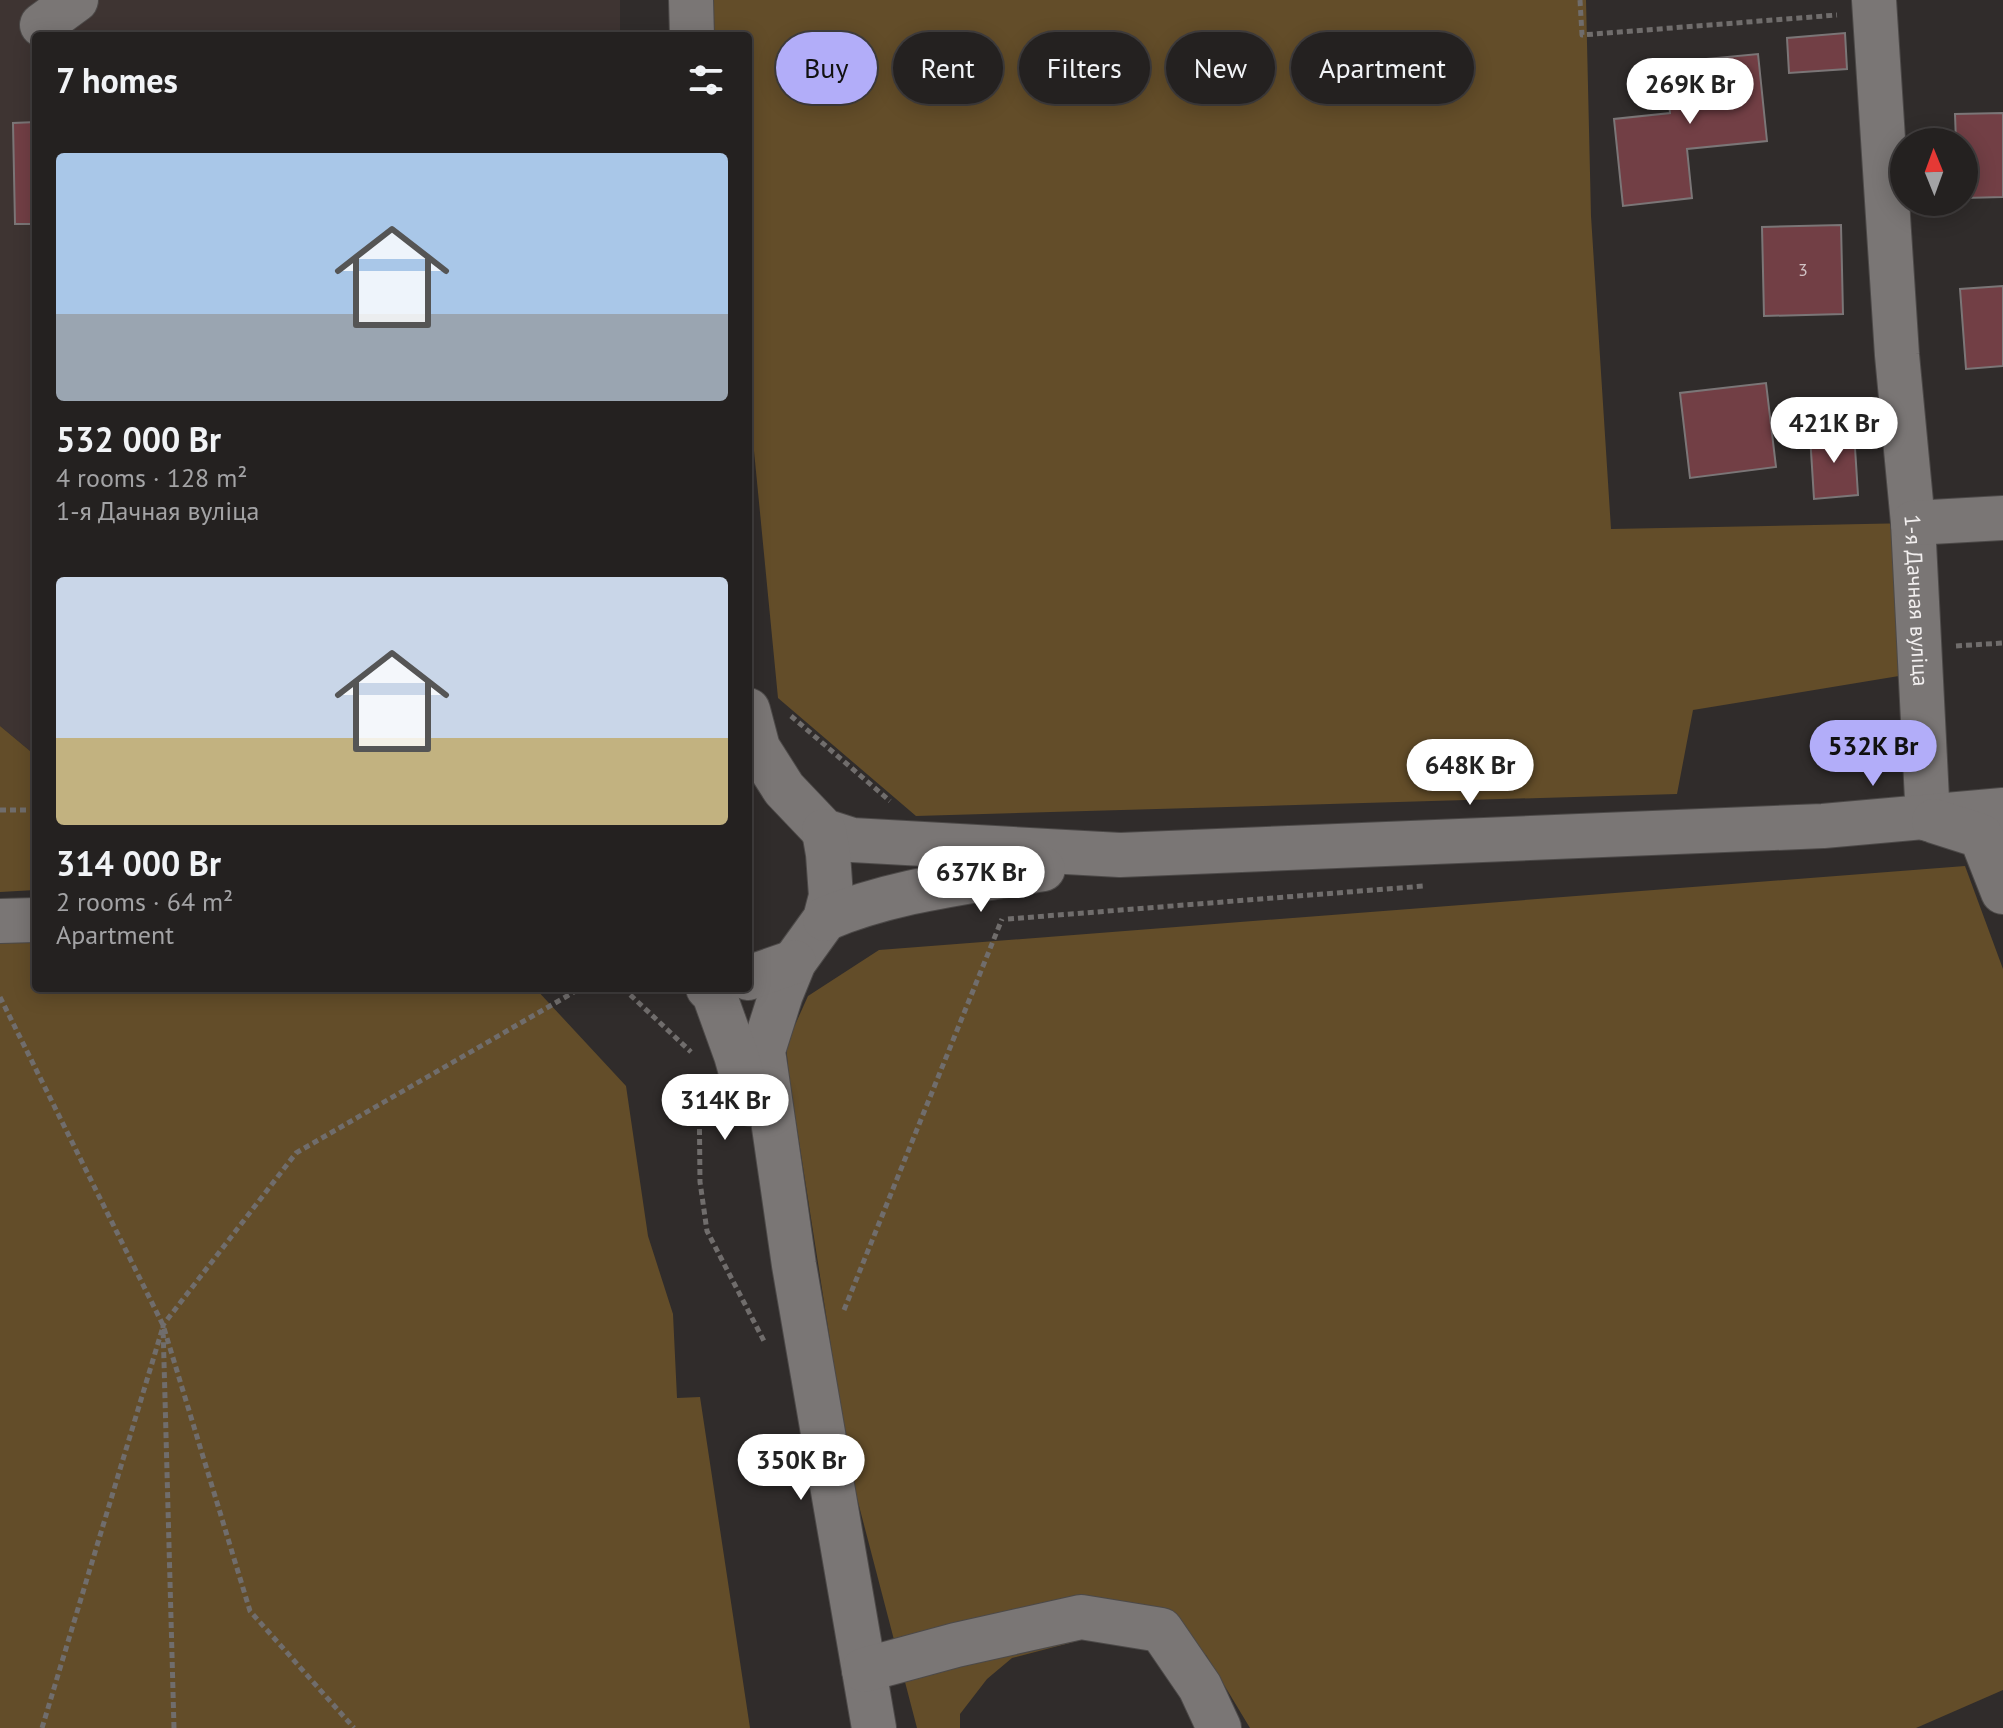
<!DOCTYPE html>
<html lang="en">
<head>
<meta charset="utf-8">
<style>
	body { margin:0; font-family:"PT Sans",sans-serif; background:#2c2929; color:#f1f3f6; height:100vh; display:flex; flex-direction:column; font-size:30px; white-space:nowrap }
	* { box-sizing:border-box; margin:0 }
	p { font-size:26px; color:#a3a3a5 }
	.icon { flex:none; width:44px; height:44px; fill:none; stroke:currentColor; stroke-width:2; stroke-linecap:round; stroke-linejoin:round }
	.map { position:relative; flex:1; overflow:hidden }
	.drawer { position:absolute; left:32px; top:32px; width:720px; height:960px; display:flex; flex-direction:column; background:#242120; border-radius:8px; box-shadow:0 4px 20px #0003,0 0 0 2px #413e3e }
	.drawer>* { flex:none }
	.top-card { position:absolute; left:776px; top:32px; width:760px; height:72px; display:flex; gap:16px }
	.needle { width:52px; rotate:359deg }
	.buttons { position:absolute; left:1890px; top:128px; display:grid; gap:16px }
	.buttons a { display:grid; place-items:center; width:88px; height:88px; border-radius:50%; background:#242120; box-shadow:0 4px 20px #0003,0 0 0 2px #413e3e; font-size:40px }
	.price { position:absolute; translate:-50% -68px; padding:0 18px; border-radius:28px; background:#fff; color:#222; font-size:26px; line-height:52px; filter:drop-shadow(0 2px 4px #0008) }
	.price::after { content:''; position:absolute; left:50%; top:48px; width:24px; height:18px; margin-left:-12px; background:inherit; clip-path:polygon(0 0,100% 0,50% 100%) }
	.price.selected { background:#b2adf9; color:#111 }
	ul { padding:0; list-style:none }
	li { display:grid; align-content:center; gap:16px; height:424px; padding:0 24px }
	li span { display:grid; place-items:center; height:248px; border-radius:8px; color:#555 }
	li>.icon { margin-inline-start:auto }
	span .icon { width:144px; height:144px; fill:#fffc; stroke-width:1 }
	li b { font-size:34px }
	h2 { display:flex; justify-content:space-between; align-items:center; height:96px; padding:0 24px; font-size:34px }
	.tag { padding:0 28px; border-radius:36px; background:#242120; box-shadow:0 4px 20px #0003,0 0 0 2px #413e3e; font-size:28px; line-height:72px }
	.tag.selected { background:#b2adf9; color:#111 }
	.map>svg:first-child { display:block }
	.built { fill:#3e3432 }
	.green { fill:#634d29 }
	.building { fill:#723f45; stroke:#7b7677; stroke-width:2 }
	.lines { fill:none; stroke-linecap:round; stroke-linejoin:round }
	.minor-casing { stroke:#4c4948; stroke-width:46 }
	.path { stroke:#706d6c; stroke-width:5; stroke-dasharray:6 4; stroke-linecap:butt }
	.minor { stroke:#7a7675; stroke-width:44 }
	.labels { text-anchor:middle; stroke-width:6; stroke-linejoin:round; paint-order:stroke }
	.number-label { font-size:18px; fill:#d1c2c4 }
	.street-label { font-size:22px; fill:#f1eeee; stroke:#171515 }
</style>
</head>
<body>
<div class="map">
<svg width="2003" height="1728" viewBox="0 0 2003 1728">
	<rect width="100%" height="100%" fill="#302c2b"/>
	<path class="built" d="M0 0H620V36H36V756L0 726Z"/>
	<path class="green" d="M710 0H1586L1591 216 1611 529 1913 523 1911 674 1693 710 1677 794 916 816 778 698 748 389V36H713Z
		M0 726 36 756V890L0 892Z
		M1965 866 2003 969V1690L1916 1728H1250L1206 1655 1085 1639 1012 1658 987 1679 960 1714V1728H917L851 1475 789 1077 786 1045 808 996 879 950Z
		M0 938H36V988H535L626 1086 648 1236 673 1314 677 1398 700 1397 750 1728H0Z"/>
	<path class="building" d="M1845 33 1847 69 1789 73 1787 38Z
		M1758 54 1767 141 1687 149 1692 198 1623 206 1614 119 1670 113 1665 63Z
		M2003 113V197L1964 198V142H1956L1955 114Z
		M36 122V224H15L13 123Z
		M1841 225 1843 314 1764 316 1762 227Z
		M2003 286V366L1966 369 1960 289Z
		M1766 383 1776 467 1690 478 1680 393Z
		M1854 432 1858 495 1814 499 1810 435Z"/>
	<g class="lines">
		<g class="minor-casing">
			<g id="minor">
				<path d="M691 0 692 36"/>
				<path id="s1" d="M1874 0 1897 355 1913 523 1928 819"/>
				<path d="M42 25 76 0"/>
				<path d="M1913 523 2003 518"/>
				<path d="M748 710 758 748 784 789 824 831 852 840 1120 855 1823 826 2003 810"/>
				<path d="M1934 821 1981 836 2003 892"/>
				<path d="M824 831 828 854 831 896 825 919 794 962 781 994 763 1051 794 1265 874 1728"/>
				<path d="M825 919C893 890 970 882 1043 869"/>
				<path d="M0 921 36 920"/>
				<path d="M748 978 794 962"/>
				<path d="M708 988 714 994 736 1055 750 1104"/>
				<path d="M864 1670 956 1645 1081 1617 1161 1630 1200 1687 1219 1728"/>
			</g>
		</g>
		<path class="path" d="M1580 0 1582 35 1837 15
			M1956 646 2003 643
			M791 716 890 801
			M0 810H36
			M1008 919 1424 886
			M623 988 691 1052
			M0 997 163 1325 250 1611 354 1728
			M699 1079 700 1182 707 1231 765 1343
			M844 1310 1002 919
			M42 1728 162 1330
			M174 1728 163 1325 296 1153 581 988"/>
		<use href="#minor" class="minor"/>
	</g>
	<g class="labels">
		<g class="number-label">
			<text x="1803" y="276">3</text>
		</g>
		<g class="street-label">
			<text dy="8" stroke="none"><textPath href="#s1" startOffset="602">1-я Дачная вуліца</textPath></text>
		</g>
	</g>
</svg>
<div class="buttons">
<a><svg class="needle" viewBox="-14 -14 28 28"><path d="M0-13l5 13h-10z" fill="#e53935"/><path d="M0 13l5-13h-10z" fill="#a3a3a5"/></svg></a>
</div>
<b class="price" style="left:1690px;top:126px">269K Br</b>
<b class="price" style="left:1834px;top:465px">421K Br</b>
<b class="price selected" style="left:1873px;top:788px">532K Br</b>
<b class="price" style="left:1470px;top:807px">648K Br</b>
<b class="price" style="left:981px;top:914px">637K Br</b>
<b class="price" style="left:725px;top:1142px">314K Br</b>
<b class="price" style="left:801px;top:1502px">350K Br</b>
<div class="top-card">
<a class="tag selected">Buy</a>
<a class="tag">Rent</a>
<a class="tag">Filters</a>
<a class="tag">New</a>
<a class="tag">Apartment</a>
</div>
<section class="drawer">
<h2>7 homes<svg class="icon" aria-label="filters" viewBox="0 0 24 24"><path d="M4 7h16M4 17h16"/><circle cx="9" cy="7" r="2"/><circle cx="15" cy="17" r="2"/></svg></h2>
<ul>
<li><span style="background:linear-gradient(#a9c7e8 65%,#9aa5b1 0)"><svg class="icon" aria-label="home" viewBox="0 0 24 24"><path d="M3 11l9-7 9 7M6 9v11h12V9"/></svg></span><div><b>532 000 Br</b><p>4 rooms · 128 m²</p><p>1-я Дачная вуліца</p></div></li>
<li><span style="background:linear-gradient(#c9d6e8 65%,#c2b280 0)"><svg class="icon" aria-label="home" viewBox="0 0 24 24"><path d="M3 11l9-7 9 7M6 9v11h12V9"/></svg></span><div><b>314 000 Br</b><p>2 rooms · 64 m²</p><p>Apartment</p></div></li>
</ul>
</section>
</div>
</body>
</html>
